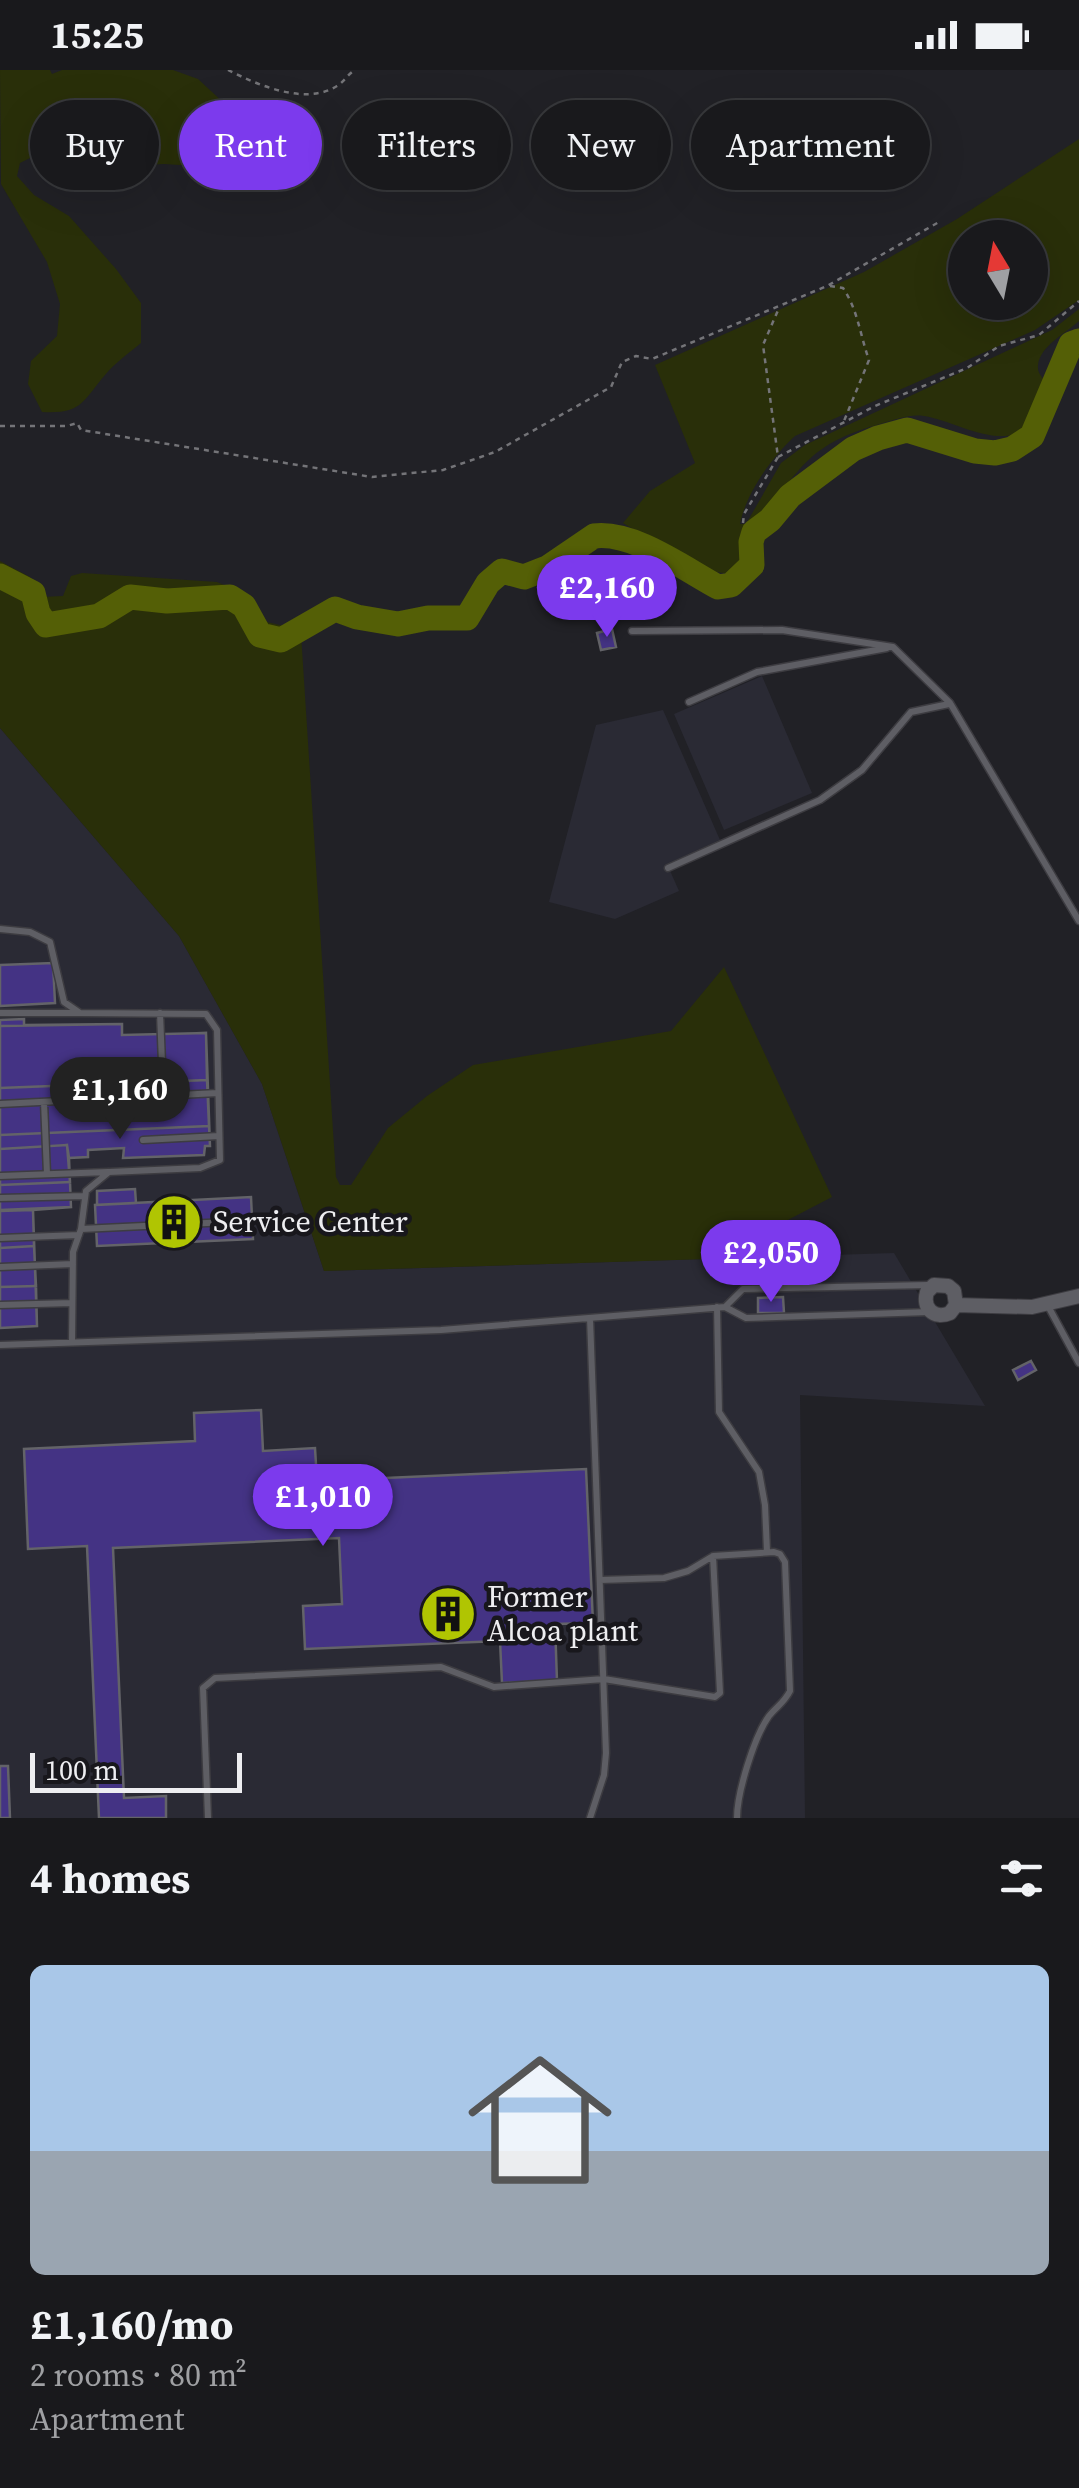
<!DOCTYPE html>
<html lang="en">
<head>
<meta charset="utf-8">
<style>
	body { margin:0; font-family:"Source Serif 4",serif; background:#262629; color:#f1f3f6; height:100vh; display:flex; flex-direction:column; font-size:38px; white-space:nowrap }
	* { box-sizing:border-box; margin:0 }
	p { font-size:32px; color:#9fa0a3 }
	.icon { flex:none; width:55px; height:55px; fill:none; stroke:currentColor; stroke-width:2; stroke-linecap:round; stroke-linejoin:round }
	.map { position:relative; height:1748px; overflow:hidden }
	.drawer { display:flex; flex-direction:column; background:#19191c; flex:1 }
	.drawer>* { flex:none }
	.banner { position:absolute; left:30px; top:30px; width:1020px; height:90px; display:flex; gap:20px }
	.needle { width:65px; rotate:350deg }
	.controls { position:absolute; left:948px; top:150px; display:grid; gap:20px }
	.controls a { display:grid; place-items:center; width:100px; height:100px; border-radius:50%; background:#19191c; box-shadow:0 10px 40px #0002,0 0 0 2px #37383b; font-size:50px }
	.scale { position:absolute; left:30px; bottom:25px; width:212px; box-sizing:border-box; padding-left:10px; border:5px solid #eeeef1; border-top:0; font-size:28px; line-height:35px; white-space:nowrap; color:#eeeef1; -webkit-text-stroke:8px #18171c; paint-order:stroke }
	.price { position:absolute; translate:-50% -85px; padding:0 22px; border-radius:35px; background:#7c3aed; color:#fff; font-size:32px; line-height:65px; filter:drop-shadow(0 2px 5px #0008) }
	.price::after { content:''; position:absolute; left:50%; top:60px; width:30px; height:22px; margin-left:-15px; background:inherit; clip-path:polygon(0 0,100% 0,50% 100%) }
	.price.current { background:#222; color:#fff }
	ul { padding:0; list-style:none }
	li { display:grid; align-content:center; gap:20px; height:530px; padding:0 30px }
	li span { display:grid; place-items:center; height:310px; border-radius:15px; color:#555 }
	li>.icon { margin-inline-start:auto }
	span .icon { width:180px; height:180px; fill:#fffc; stroke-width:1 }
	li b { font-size:42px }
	h2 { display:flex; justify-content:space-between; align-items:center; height:120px; padding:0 30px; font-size:42px }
	.chip { padding:0 35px; border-radius:45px; background:#19191c; box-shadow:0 10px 40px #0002,0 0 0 2px #37383b; font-size:35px; line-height:90px }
	.chip.current { background:#7c3aed; color:#fff }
	.status { display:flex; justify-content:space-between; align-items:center; height:70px; padding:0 50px; background:#19191c; direction:ltr }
	.status svg { height:28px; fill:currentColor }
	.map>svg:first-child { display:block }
	.built { fill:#2a2a34 }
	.green { fill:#292f09; fill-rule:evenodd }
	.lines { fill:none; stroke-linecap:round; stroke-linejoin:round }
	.river { stroke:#545f06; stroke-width:25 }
	.building { fill:#443384; stroke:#636368; stroke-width:2.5 }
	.lane-casing { stroke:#3d3c41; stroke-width:9 }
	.street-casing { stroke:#3d3c41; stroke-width:16 }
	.path { stroke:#747478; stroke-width:2.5; stroke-dasharray:5 5; stroke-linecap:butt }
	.lane { stroke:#5e5e64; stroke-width:6 }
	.street { stroke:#5e5e64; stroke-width:14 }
	.labels { text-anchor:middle; stroke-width:9; stroke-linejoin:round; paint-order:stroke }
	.poi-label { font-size:30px; fill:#eeeef1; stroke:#18171c; text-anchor:start }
</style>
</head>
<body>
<div class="status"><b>15:25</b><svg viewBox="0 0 49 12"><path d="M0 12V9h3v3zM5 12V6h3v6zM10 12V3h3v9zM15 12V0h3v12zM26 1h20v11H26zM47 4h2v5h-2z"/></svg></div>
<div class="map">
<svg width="1079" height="1748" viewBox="0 0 1079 1748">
	<rect width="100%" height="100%" fill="#212126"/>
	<path class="built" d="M762 606 812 723 724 760 674 644Z
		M663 640 720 770 667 794 679 821 615 849 549 832 596 655Z
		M0 658 179 866 262 1014 324 1201 894 1183 985 1336 800 1325 805 1748H0Z"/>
	<path class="green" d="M0 0H50L52 4 62 0H173L198 9 239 47 238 73 211 97 164 94 99 97 75 104 30 88 20 93 17 106 34 125 69 146 116 199 141 233V273C129 283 115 293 105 305 82 332 82 344 42 342L28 314 31 291 57 266 60 234 47 192 1 114Z
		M1079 69V230L1035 260 795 366C772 387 746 423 740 454H746L781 393 805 375 1052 260 1079 239V251C1066 263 1040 276 1038 295 1037 304 1043 307 1047 315 1056 330 1041 351 1027 359 996 379 956 351 924 346 909 344 894 350 880 354 815 372 801 394 765 446 752 464 744 479 738 500 710 515 649 468 623 453L650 421 695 393 655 295 864 202 957 149ZM965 168H1030V232H965Z
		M0 491 30 507 41 527 63 526 71 506 82 503 217 512 251 526 267 552 284 556 300 548 336 1107 340 1115H351L388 1058 427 1026 473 995 671 961 724 897 832 1127 784 1152 771 1187 324 1201 262 1014 179 866 0 658Z"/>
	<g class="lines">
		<path class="river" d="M0 506 33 523 38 543 46 555 99 546 130 527 167 531 230 527 244 536 260 565 281 570 335 539 357 547 398 554 428 548H467L488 513 502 501 524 507 547 498 594 466C633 461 683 498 718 517L731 515 752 495 751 472 754 462 770 450 790 426 853 379 878 368 907 360 975 381 995 383 1012 379 1032 366 1071 274 1079 271"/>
	</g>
	<path class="building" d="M612 559 616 577 601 580 597 563Z
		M53 893 55 933 0 936V895Z
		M53 893 55 933 0 936V895Z
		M53 893 55 933 0 936V895Z
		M24 949V955L122 954V965L206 963 210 1076H205L204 1085 123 1088 124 1078 88 1080V1087L69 1088 71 1137 33 1140 37 1256 0 1258V950Z
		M122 954V965L206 963 207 1010 0 1018V956Z
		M207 1010 209 1056 0 1065V1018Z
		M209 1056 210 1076H205L204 1085 123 1088 124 1078 88 1080V1087L69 1088 67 1075 0 1079V1065Z
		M67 1075 70 1112 0 1115V1079Z
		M70 1112 71 1137 0 1140V1115Z
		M135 1119 136 1133 97 1135V1121Z
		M251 1127 253 1169 97 1176 95 1135Z
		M33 1140 34 1176 0 1178V1141Z
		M34 1176 36 1216 0 1217V1178Z
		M36 1216 37 1256 0 1258V1217Z
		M783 1227 784 1243H758V1228Z
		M1031 1291 1036 1300 1018 1310 1013 1300Z
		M261 1340 263 1381 315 1378 317 1411 586 1399 593 1553 555 1554 557 1611 502 1613 500 1571 305 1579 303 1536 342 1534 339 1468 113 1478 124 1728 166 1726V1748H99L87 1476 28 1479 24 1379 195 1371 194 1343Z
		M0 1696H8L10 1748H0Z"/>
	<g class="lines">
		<g class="lane-casing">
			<path id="lane" d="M632 561 782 560 893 577 950 633 1079 851
				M689 632 757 602 887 578
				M668 798 820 730 862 700 911 642 949 634
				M0 859 30 862 50 872 64 932 80 943 206 944 217 960 220 1090 200 1098 109 1102 86 1121 81 1159 73 1182 72 1272
				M0 943H79
				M122 995 162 993 160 943
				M44 1032 47 1104
				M0 1034 218 1023
				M143 1070 219 1066
				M0 1106 108 1102
				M0 1128 85 1126
				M81 1159 228 1152
				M0 1168 79 1165
				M0 1197 73 1194
				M928 1215 743 1219 725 1237 746 1248 929 1242
				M0 1235 72 1233
				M1048 1236 1079 1293
				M717 1237 719 1342 759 1402 765 1435 767 1481
				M590 1248 606 1683 604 1705 590 1748
				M0 1275 441 1260 725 1237
				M600 1510 664 1508 688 1501 713 1486 774 1482 780 1484 785 1492 790 1621C784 1633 776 1637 769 1646 754 1667 737 1723 737 1748
				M208 1748 203 1618 215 1608 441 1597 494 1617 604 1609 715 1627 720 1623 713 1486"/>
		</g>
		<g class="street-casing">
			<path id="street" d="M956 1235 954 1221 948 1216 934 1215 927 1222C922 1238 934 1250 950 1243L956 1235 1032 1237 1079 1226"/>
		</g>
		<path class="path" d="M228 0C258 15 305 36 337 16 344 12 348 4 355 0
			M830 216 843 218C858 240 860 265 869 290L844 351
			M0 356H67L77 353 81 360 372 407 443 400 495 382 611 317 622 292 636 286 652 289 827 216 939 152
			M778 387 875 336 967 298 999 276 1039 265 1079 231
			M743 453 744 444 778 387 763 275 779 238"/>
		<use href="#lane" class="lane"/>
		<use href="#street" class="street"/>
	</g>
	<defs>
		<g id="building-disc" transform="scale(2.875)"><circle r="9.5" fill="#b0c502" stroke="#18171c"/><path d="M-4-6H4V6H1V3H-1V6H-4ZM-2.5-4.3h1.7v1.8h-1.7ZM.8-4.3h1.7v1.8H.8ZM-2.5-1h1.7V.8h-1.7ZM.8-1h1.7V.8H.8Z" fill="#111"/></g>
	</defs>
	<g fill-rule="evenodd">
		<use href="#building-disc" x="174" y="1152"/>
		<use href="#building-disc" x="448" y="1544"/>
	</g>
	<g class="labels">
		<g class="poi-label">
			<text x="213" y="1162">Service Center</text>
			<text x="487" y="1537">Former<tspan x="487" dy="34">Alcoa plant</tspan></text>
		</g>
	</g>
</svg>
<div class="controls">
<a><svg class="needle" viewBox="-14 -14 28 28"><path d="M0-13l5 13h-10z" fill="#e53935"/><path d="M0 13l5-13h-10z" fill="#9fa0a3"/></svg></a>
</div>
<div class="scale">100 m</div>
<b class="price" style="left:607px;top:570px">£2,160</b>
<b class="price current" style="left:120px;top:1072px">£1,160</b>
<b class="price" style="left:771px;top:1235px">£2,050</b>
<b class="price" style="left:323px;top:1479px">£1,010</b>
<div class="banner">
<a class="chip">Buy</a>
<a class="chip current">Rent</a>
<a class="chip">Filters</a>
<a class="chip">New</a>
<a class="chip">Apartment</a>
</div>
</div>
<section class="drawer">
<h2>4 homes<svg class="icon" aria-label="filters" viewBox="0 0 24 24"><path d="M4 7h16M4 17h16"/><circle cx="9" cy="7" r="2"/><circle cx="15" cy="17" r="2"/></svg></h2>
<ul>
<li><span style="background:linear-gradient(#a9c7e8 60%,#9aa5b1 0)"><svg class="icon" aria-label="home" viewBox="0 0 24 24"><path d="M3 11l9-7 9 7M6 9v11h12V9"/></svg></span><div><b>£1,160/mo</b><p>2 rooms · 80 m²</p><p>Apartment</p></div></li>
</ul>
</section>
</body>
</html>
